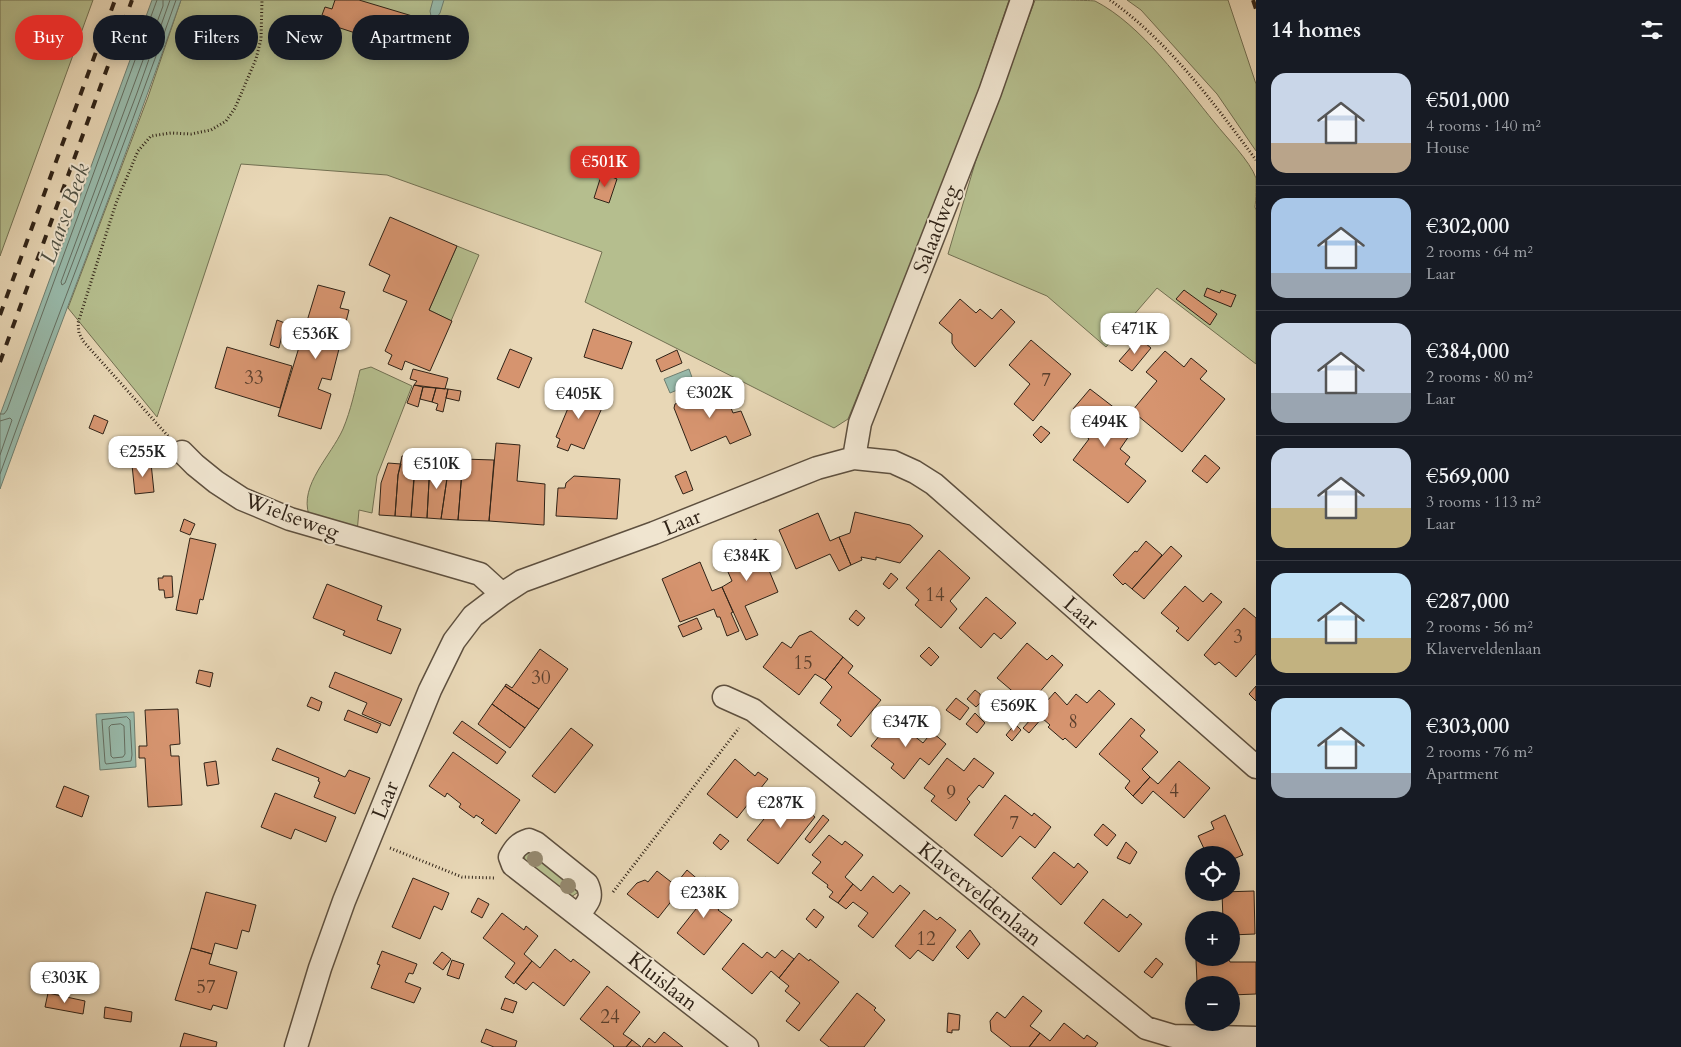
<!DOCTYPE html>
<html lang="en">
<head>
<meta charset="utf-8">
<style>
	body { margin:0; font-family:Cardo,serif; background:#242831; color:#f1f3f6; height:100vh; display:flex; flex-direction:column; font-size:19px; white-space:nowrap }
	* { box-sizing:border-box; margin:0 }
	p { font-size:16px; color:#9ea1a6 }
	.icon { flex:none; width:28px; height:28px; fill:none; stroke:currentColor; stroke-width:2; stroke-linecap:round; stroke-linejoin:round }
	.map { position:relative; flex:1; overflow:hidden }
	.details { display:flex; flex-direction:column; background:#171b24; width:425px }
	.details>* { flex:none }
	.top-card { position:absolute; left:15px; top:15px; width:475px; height:45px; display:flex; gap:10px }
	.fabs { position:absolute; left:1185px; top:846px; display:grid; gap:10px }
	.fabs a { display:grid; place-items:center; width:55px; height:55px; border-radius:50%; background:#171b24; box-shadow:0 2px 12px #0003; font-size:25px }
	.price { position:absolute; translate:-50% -42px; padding:0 11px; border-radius:10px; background:#fff; color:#222; font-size:16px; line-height:32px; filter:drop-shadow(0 1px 2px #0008) }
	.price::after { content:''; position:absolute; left:50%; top:30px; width:15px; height:11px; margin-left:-8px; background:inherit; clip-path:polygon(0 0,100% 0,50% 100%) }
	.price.current { background:#d93025; color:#fff }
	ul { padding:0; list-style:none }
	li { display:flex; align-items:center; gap:15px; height:125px; padding:0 15px }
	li+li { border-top:1px solid #363941 }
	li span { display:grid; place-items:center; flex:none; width:140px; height:100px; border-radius:15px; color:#555 }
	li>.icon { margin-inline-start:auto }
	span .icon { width:60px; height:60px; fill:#fffc; stroke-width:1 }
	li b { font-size:21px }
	h2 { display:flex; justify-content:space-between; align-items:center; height:60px; padding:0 15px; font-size:21px }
	.chip { padding:0 18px; border-radius:22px; background:#171b24; box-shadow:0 2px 12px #0003; font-size:18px; line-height:45px }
	.chip.current { background:#d93025; color:#fff }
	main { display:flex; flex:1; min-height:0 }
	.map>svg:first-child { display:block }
	.green { fill:#b5be8e; stroke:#727052 }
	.water { fill:#98baab; stroke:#6e7e70 }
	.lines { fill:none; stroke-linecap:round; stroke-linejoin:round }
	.shore { stroke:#646e61; stroke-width:1 }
	.building { fill:#d6946f; stroke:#302317 }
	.street-casing { stroke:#5e503f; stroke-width:25 }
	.path { stroke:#302317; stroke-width:3; stroke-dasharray:1 2.5; stroke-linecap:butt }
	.street { stroke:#f0e5d0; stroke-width:22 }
	.rail { stroke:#302317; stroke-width:4; stroke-dasharray:9 9; stroke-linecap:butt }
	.tree { fill:#95896f }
	.labels { text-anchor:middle; stroke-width:4; stroke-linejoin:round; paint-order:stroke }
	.number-label { font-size:19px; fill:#5a3f2d }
	.street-label { font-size:21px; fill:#302317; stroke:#f0e5d0 }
	.water-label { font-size:22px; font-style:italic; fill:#4f5043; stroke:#f0e5d0 }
</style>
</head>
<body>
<main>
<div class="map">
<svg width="1256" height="1047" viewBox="0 0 1256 1047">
	<rect width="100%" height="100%" fill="#e8d7b6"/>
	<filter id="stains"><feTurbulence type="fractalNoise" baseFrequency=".004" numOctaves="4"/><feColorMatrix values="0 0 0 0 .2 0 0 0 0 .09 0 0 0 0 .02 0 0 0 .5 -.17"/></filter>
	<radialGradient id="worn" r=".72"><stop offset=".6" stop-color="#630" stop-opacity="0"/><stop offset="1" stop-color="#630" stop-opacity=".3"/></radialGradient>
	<path class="green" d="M0 0H93L0 256Z
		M181 0H1009L962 139 848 419 834 428 585 302 602 252 387 175 241 164 157 417 68 308 148 97Z
		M1035 0C1046 0 1087 0 1095 1 1142 25 1182 83 1215 123 1226 137 1250 161 1256 178 1256 184 1256 201 1255 207L1256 210V364L1157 288 1106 347 1047 296 948 254 976 160Z
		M1127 0H1228L1256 84V151L1217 94 1141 10Z
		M457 246 479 255 451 321 429 310Z
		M371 367 412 386 377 476 372 513 359 510 357 533 309 515C299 485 331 456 343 429 351 410 355 390 360 370Z
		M531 851 579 889 577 893 571 897 525 860 524 856Z"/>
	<path class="water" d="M152 0H181C124 164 59 325 0 489V415Z
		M433 0H444L440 13 437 17 431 16 430 11Z
		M689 369 694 383 670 393 664 379Z
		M134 712 136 767 100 770 96 714Z"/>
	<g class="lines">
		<path class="shore" d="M163 0V6L61 282 62 285 65 283 137 93 170 0
			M0 414H4L7 410 157 0
			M0 421 10 418 12 420 0 455
			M0 474C57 315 120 159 176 0
			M127 717 130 720 132 755 131 761 106 764 105 762 102 720Z
			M121 724 124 726 125 754 123 757 113 758 111 756 109 727 111 725Z"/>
	</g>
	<path class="building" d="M335 0H359L429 21 419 54 328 24 330 18 322 15 325 7 332 9Z
		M602 173 617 179 609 203 594 198Z
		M390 217 457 246 429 310 452 321 430 371 405 361 402 370 388 364 392 355 385 351 407 301 383 291 390 275 369 265Z
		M318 285 345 292 340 308 349 310 331 380 322 378 318 389 331 394 321 429 278 416Z
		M1207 288 1220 293 1221 290 1236 295 1231 307 1204 296Z
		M1184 290 1217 314 1210 325 1176 299Z
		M960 299 976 313 980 309 992 319 1001 309 1015 322 975 367 956 349 952 343V334L939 323Z
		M277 320 285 323 279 348 270 345Z
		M593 329 632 342 622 369 584 357Z
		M1139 338 1151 348 1132 371 1119 361Z
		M1031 340 1071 374 1033 421 1014 404 1030 384 1009 365Z
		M227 347 292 366 280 408 215 388Z
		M510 349 532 358 519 388 497 379Z
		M677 350 682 363 661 372 656 360Z
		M1165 351 1184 367 1191 358 1207 371 1200 379 1225 399 1182 452 1132 411 1157 381 1146 372Z
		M413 369 448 378 445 389 414 385 417 381 410 379Z
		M721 383 733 413 741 411 751 435 730 444 726 436 691 451 674 408 675 404Z
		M414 385 423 387 418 407 407 403Z
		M423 387 436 388 432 402 420 399Z
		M436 388 448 389 443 412 436 410 438 404 432 402Z
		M448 389 461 391 459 401 446 398Z
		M576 389 605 401 584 449 571 444 568 451 557 447 560 439 556 437Z
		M1090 389 1116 409 1108 419 1129 436 1120 449 1130 457 1125 464 1146 481 1128 503 1073 460 1089 439 1074 426 1081 417 1073 409Z
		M94 415 108 421 103 434 89 428Z
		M1041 426 1050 433 1041 443 1033 435Z
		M496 443 520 445 517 481 545 484 544 525 489 521Z
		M1205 455 1220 468 1207 483 1192 471Z
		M402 456 416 457 411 517 395 516 398 475Z
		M450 458 463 459 458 520 441 519Z
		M463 459 494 460 489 521 458 520Z
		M415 462 430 463 427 518 411 517Z
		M151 463 154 492 135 494 132 465Z
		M388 463 401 464 398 475 395 516 379 515 381 483Z
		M430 463 449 465 441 519 427 518Z
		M686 471 693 490 683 494 675 476Z
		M574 476 620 479 617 519 556 516 558 488H565L566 483Z
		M855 512 910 525 923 536 900 563 876 557V560L861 557 862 560 851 565 839 537 850 533Z
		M818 513 830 541 839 537 851 565 839 571 830 554 796 569 779 530Z
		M184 519 195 524 190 535 180 531Z
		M190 538 216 544 203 600 200 599 197 614 176 610Z
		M756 539 778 592 745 606 758 635 746 640 722 587 732 581 720 554Z
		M1146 541 1162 555 1132 589 1125 583 1123 585 1113 575 1135 551 1137 552Z
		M1171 546 1182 556 1144 599 1132 589Z
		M939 550 970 578 950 601 957 609 941 628 915 605 919 600 906 588Z
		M700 562 712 591 722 587 733 612 731 613 739 631 727 636 720 617H717L714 609 680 622 662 579Z
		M891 573 898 579 889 589 883 584Z
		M163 576H172L173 597 165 598 164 590H159L158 578H163Z
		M327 584 382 606 377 620 401 629 391 654 343 635 345 631 313 618Z
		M1185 586 1203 602 1211 593 1222 602 1188 641 1176 631 1179 628 1161 613Z
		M986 597 1016 623 1001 639 994 633 981 648 959 628Z
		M1244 608 1256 618V654L1236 677 1219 662 1215 665 1204 655Z
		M856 610 865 618 858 626 849 619Z
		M697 618 702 629 683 637 678 626Z
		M811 631 843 657 825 680 815 674 799 695 763 667 782 642 791 648 799 636Z
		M1027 643 1047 660 1052 655 1063 665 1030 703 1018 694 1017 695 997 678Z
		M929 647 939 657 931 666 920 656Z
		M540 649 568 669 539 709 505 686 506 684 512 688Z
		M843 657 853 666 848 673 881 700 851 737 837 725 841 720 820 703 832 687 825 680Z
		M199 670 213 673 210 687 196 683Z
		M335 672 402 699 390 726 362 714 367 703 329 687Z
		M505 686 539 709 525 728 492 704Z
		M1256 686V701L1249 694Z
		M975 690 980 694 981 702 976 707 967 699Z
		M1099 690 1115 704 1076 748 1065 738 1063 740 1048 727 1050 725 1042 718 1029 733 1023 728 1055 692 1067 705 1076 694 1087 703Z
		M311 697 322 702 319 711 307 706Z
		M956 698 969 708 960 720 946 710Z
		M492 704 525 728 510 748 478 724Z
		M178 709 180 744 170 745 171 756H179L182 805 148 807 145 758H139V746H147L145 710Z
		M348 710 381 724 377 733 344 720Z
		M975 713 985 723 977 733 966 724Z
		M1131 718 1145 730 1140 736 1158 752 1142 769 1150 777 1133 796 1125 788 1130 781 1099 754Z
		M893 719 923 743 932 732 946 744 929 765 920 758 904 779 891 768 894 764 871 746Z
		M462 721 506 752 497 764 453 733Z
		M1015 724 1021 730 1012 741 1006 735Z
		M571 728 593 745 555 793 532 776Z
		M277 748 345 777 349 770 370 778 355 814 314 797 320 782 318 781 319 778 272 760Z
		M453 752 520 800 496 834 481 823 484 820 476 815 474 818 459 807 461 804 447 793 445 797 429 786Z
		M947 758 964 771 974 758 994 773 983 788 979 785 967 799 970 802 956 821 931 801 935 796 924 788Z
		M735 759 755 776 758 772 768 779 737 818 707 794Z
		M216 761 219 784 207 786 204 763Z
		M1179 761 1210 788 1184 818 1153 791 1142 804 1133 796 1150 777 1158 784Z
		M64 786 89 796 82 817 56 807Z
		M275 793 336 817 326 842 295 829 291 839 261 827Z
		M785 793 815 817 778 864 747 840Z
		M1005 795 1032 816 1034 813 1051 827 1035 848 1020 836 1002 857 974 835Z
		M823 815 829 820 810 843 805 839Z
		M1225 815 1243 855 1231 860V855H1207L1198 836 1214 829 1211 822Z
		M1103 824 1116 835 1107 846 1094 835Z
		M720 834 729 841 721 850 713 843Z
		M829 835 842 845 845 841 863 855 845 877 853 884 838 903 829 897 833 892 827 887 828 885 812 873 821 862 812 855Z
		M1126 842 1137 852 1130 864 1117 858Z
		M1054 852 1074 868 1078 863 1088 872 1061 905 1032 878Z
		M687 870 701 882 686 901 677 894 658 918 627 894 637 883 645 880 648 882 657 871 675 885Z
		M873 876 893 893 900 885 910 893 873 938 858 926 868 913 853 902 846 909 838 903 853 884 861 891Z
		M705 877 712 883 708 888 724 902 718 910 732 920 704 955 677 933 696 909 686 901Z
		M413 878 449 893 442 910 434 906 420 939 392 927Z
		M1254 891 1255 934 1231 935V920H1223L1222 892Z
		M206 892 256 905 249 932 242 930 237 949 215 943 212 954 191 948Z
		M478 898 489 904 482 918 471 912Z
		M1103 899 1127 918 1130 914 1142 924 1119 952 1084 923Z
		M814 909 824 917 816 928 806 919Z
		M924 910 937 920 940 917 956 930 933 961 918 950 910 959 895 946Z
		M502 913 524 930 526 926 538 936 524 954 532 961 514 984 505 977 515 963 483 938Z
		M970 930 980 944 968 959 956 947Z
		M743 943 762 958 767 952 775 958 782 950 794 959 779 978 771 971 752 994 722 969Z
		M191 948 212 954 209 964 237 972 227 1009 213 1005 211 1010 175 1000Z
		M555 949 571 962 573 959 590 972 564 1006 533 982 526 990 515 982 532 961 540 968Z
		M382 951 417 964 413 974 409 973 405 982 421 988 414 1003 371 988 380 965 377 964Z
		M442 952 451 959 443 970 433 963Z
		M799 953 809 961 810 959 839 982 799 1031 786 1021 800 1003 785 991 789 986 779 978Z
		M1156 958 1163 964 1152 978 1144 972Z
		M1198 958H1228L1230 962H1256V994L1231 995V985H1200L1197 982 1196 960Z
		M452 960 464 964 459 979 447 975Z
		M607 986 640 1012 623 1034 632 1040 626 1047H613L614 1046 580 1019Z
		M48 993 85 1001 83 1014 45 1007Z
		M857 993 876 1008 874 1010 885 1020 864 1047H829L820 1040Z
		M1023 996 1042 1011 1030 1026 1040 1033 1029 1047H1011L991 1031 990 1021 997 1012 1005 1018Z
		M505 998 517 1002 513 1013 501 1009Z
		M105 1007 132 1012 131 1022 104 1018Z
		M948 1013 960 1015 959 1030H952V1033L947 1032Z
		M1064 1023 1084 1039 1087 1035 1098 1043 1095 1047H1029L1040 1033 1050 1041Z
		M486 1029 517 1041 515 1047H494L481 1042Z
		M664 1032 683 1047H642L649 1038 655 1043Z
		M184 1033 217 1042 216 1047H180Z
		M632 1040 641 1047H626Z"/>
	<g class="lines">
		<g class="street-casing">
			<path id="street" d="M182 452 195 465 216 482 242 499 290 519 480 574 502 594
				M854 458 860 423 990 92 1022 0
				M724 697 753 710 1146 1028 1173 1036 1256 1038
				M578 915C587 903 594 899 587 884L536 843 529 840C519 843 515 848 510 857L513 865 747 1047
				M296 1047 320 968 344 901 430 690 454 641 473 616 502 594 522 581 654 533 817 468 854 458 893 462 915 472 934 484 1256 767"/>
		</g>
		<path class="path" d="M1110 0C1169 42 1213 102 1256 160
			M168 436 83 341 79 333 78 323 116 203 138 151 151 136 171 133 191 134 211 130 226 121 235 108 256 59 261 39 262 0
			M390 848 462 877 496 878
			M613 892 739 728"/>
		<use href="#street" class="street"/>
		<path class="rail" d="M1253 0 1256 9
			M0 315 115 0
			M0 362 132 0"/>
	</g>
	<g class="tree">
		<circle cx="535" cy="859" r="8"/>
		<circle cx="568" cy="886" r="8"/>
	</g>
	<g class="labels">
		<g class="number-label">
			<text x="254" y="384">33</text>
			<text x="1046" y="386">7</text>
			<text x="935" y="601">14</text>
			<text x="1238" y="643">3</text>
			<text x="803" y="669">15</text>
			<text x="541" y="684">30</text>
			<text x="1073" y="728">8</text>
			<text x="1174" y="797">4</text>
			<text x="951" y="799">9</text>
			<text x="1014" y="829">7</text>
			<text x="926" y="945">12</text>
			<text x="206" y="993">57</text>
			<text x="610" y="1023">24</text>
		</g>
		<g class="street-label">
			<text transform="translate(936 229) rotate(-69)" y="7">Salaadweg</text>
			<text transform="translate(292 516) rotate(20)" y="7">Wielseweg</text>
			<text transform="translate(682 522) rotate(-22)" y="7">Laar</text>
			<text transform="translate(1081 613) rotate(41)" y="7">Laar</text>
			<text transform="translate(385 800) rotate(-68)" y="7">Laar</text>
			<text transform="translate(980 894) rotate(39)" y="7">Klaverveldenlaan</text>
			<text transform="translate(663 981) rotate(38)" y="7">Kluislaan</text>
		</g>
		<g class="water-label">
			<text transform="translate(64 213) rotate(-70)" y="8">Laarse Beek</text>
		</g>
	</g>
	<rect width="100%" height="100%" filter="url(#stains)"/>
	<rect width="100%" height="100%" fill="url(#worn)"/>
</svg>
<div class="fabs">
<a><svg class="icon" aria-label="locate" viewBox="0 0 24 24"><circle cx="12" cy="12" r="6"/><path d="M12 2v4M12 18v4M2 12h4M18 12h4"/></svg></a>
<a>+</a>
<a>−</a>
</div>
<b class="price current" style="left:605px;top:188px">€501K</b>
<b class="price" style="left:1135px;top:355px">€471K</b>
<b class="price" style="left:316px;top:360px">€536K</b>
<b class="price" style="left:710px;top:419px">€302K</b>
<b class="price" style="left:579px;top:420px">€405K</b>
<b class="price" style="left:1105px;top:448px">€494K</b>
<b class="price" style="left:143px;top:478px">€255K</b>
<b class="price" style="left:437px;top:490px">€510K</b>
<b class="price" style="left:747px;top:582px">€384K</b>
<b class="price" style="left:1014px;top:732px">€569K</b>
<b class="price" style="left:906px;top:748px">€347K</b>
<b class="price" style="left:781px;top:829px">€287K</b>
<b class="price" style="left:704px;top:919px">€238K</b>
<b class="price" style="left:65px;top:1004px">€303K</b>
<div class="top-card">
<a class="chip current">Buy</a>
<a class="chip">Rent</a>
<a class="chip">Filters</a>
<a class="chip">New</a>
<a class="chip">Apartment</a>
</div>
</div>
<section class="details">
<h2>14 homes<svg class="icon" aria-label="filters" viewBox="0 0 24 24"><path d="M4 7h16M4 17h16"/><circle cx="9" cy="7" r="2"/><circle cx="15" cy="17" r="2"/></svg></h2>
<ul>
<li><span style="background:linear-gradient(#c9d6e8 70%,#b9a48a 0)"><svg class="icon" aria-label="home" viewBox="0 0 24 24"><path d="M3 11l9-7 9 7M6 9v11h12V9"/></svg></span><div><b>€501,000</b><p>4 rooms · 140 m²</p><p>House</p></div></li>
<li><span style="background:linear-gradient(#a9c7e8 75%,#9aa5b1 0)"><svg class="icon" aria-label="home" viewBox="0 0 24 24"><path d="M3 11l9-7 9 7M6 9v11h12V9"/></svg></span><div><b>€302,000</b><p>2 rooms · 64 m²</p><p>Laar</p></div></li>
<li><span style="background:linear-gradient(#c9d6e8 70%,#9aa5b1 0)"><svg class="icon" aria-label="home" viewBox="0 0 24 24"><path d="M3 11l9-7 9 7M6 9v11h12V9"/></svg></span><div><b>€384,000</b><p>2 rooms · 80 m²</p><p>Laar</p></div></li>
<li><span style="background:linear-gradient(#c9d6e8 60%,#c2b280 0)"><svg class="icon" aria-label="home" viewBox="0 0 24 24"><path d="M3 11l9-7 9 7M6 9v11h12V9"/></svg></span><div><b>€569,000</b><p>3 rooms · 113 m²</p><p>Laar</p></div></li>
<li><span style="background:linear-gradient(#bfe0f5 65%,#c2b280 0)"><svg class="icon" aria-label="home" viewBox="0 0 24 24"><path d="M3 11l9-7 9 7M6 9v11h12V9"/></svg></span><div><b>€287,000</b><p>2 rooms · 56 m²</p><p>Klaverveldenlaan</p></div></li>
<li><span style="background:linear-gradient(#bfe0f5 75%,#9aa5b1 0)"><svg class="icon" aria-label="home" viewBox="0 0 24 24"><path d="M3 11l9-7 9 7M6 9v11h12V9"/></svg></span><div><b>€303,000</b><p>2 rooms · 76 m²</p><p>Apartment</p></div></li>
</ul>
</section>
</main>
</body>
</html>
